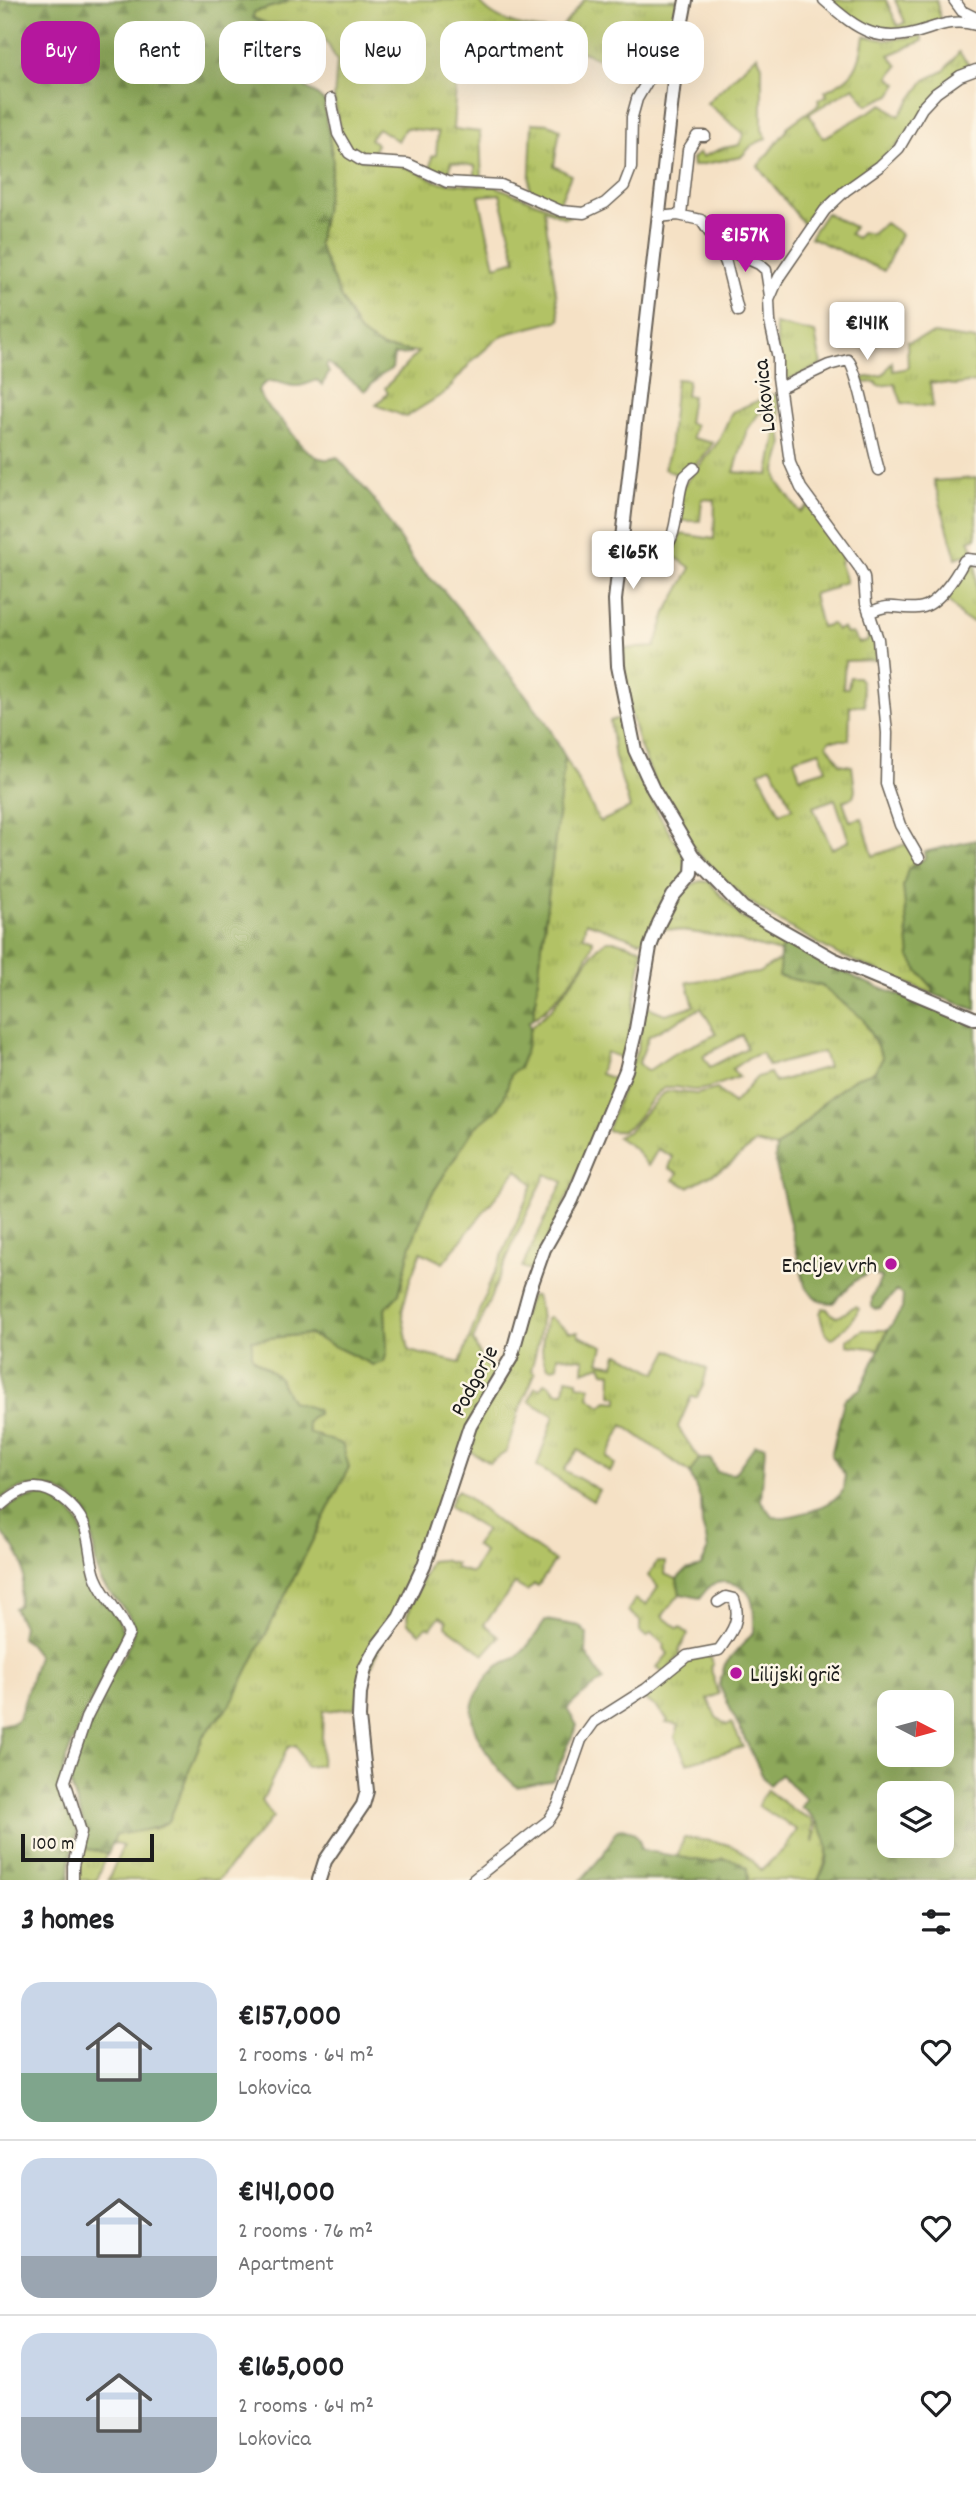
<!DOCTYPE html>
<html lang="en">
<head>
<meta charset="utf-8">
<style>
	body { margin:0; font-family:Dekko,sans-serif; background:#f2f2f2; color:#202124; height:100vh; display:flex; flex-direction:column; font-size:26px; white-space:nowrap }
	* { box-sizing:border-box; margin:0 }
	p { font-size:23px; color:#757577 }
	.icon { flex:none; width:38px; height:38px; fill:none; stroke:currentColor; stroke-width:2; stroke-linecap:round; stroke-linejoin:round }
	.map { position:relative; height:1880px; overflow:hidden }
	.panel { display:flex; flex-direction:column; background:#fff; flex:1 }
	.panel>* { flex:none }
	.top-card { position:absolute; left:21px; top:21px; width:934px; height:63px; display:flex; gap:14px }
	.needle { width:46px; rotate:96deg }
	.fabs { position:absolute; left:877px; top:1690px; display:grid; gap:14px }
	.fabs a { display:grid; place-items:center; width:77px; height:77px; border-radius:14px; background:#fff; box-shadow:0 7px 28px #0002; font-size:35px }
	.scale { position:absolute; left:21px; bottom:18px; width:133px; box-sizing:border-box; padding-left:7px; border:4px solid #1c1c1c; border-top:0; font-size:19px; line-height:24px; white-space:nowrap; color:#1c1c1c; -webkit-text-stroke:5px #fcf5e5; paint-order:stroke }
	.price { position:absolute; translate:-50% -60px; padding:0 16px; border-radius:7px; background:#fff; color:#222; font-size:23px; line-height:46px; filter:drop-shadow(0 2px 4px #0008) }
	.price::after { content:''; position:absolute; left:50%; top:42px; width:21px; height:16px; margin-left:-10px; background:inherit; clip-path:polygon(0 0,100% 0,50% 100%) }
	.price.selected { background:#b5179e; color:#fff }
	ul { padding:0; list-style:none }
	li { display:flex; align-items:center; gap:21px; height:175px; padding:0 21px }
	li+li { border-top:2px solid #e0e0e0 }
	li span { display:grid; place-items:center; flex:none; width:196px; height:140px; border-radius:21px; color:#555 }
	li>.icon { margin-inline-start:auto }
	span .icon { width:84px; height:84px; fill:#fffc; stroke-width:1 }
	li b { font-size:30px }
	h2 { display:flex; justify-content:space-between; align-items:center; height:84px; padding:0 21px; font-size:30px }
	.pill { padding:0 24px; border-radius:21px; background:#fff; box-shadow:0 7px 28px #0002; font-size:24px; line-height:63px }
	.pill.selected { background:#b5179e; color:#fff }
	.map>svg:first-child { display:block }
	.grass { fill:url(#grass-tufts); stroke:#676f40; stroke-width:2; fill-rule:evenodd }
	.forest { fill:url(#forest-firs); stroke:#54623b; stroke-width:2; fill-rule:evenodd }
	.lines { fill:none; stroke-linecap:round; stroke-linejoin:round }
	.minor-casing { stroke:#686157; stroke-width:13 }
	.tertiary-casing { stroke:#686157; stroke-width:16 }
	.secondary-casing { stroke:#686157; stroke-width:16 }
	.minor { stroke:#fff; stroke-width:10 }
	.tertiary { stroke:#fff; stroke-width:12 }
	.secondary { stroke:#fff; stroke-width:12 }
	.poi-dot { fill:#b5179e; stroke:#fcf5e5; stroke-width:2.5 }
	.labels { text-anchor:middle; stroke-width:5; stroke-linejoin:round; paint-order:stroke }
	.street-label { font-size:23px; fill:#1c1c1c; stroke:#fcf5e5 }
	.poi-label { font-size:23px; fill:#1c1c1c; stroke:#fcf5e5; text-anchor:end }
</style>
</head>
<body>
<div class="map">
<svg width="976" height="1880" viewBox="0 0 976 1880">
	<defs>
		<pattern id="grass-tufts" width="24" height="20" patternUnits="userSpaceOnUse" patternTransform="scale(1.75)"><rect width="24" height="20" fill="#b2c265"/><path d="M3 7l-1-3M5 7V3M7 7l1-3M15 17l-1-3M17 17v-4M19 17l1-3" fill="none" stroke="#98a657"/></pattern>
		<pattern id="forest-firs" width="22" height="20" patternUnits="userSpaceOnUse" patternTransform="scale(1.75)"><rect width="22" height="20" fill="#8da85a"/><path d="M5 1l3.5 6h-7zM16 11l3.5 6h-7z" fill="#72884a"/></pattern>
	</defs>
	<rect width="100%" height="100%" fill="#fcf5e5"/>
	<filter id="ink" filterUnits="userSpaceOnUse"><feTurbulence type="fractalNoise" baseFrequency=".0143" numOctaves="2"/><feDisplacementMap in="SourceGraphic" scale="14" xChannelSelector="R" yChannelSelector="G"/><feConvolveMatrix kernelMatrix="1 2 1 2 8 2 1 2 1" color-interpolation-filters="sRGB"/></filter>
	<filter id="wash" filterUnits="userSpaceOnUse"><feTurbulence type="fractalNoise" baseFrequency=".00686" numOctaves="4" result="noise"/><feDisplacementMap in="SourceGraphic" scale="28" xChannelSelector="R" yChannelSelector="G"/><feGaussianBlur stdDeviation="1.57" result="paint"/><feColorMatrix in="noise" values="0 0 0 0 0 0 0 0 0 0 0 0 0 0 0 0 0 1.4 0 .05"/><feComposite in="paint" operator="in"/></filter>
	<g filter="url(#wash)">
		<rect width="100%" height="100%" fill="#f5e1c5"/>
		<path class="grass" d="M289 0H478C496 25 531 29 559 31L584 0H678L670 50 652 71 643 75H633L586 53 540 39 531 64 526 63 525 70 458 57 453 129 480 132 482 182 475 181V166L451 162 449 180 430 172 432 156 436 155 438 132 405 128 398 141 378 128 370 139 377 144 369 161 360 159 342 137 334 99 337 61 319 28 310 23 267 24 253 18V12L285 3Z
			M830 0H886L898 26 905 22 895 0H937L940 20C891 41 870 36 830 0Z
			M864 36 885 40 922 36V41L889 55 898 66 889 77 898 84 891 95 867 105 854 87 809 114 823 138 883 104 899 116 925 80 944 71 959 52 970 66 955 75 889 155 826 202 807 228 758 166 787 130V127L819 104 818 100 827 95 825 91C854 78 860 67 864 36Z
			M757 55 762 65V130L767 138 752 145 741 157 693 166 692 159 699 153 702 157 723 148 739 145 744 134 707 103Z
			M532 123 549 124 560 129 554 166 571 175 559 204 546 203 529 194Z
			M335 126 347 152 405 166 438 182 497 187 570 216 565 218 544 209 560 320 509 333 497 339 472 361 446 392 406 417 376 405 388 393 385 388 418 352 383 348 359 332 340 296 318 244 333 162 328 129ZM500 194 516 260 495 266 479 196Z
			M826 213 854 227 850 234 857 238 862 232 872 234 885 223 901 234 884 271 810 237Z
			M775 324 815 333 821 365 787 381 781 378Z
			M934 334 976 340V382L955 385 930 382 933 407 902 403 895 384 878 386 876 382 864 383 862 378 883 375 892 362 893 371 908 368 907 342Z
			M676 379 688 380 686 395 692 396 688 423 695 425 692 438 713 443 703 457 683 477 664 469 669 452Z
			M773 394 777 396 783 446 776 470 778 482 800 512 808 506 843 553 840 564 846 582 835 585V588L813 594 821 627 832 624 836 630 843 628 846 634 852 633 859 643 868 641 867 628 871 627 877 660 845 661 843 688H848L850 677H858L861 681 865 706H850L849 740H830L827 744 840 764 852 766 855 790 853 797 843 801 850 821 862 818 873 856 906 844 918 863 912 865 903 886 907 907 918 971 934 989 933 994 837 954 775 919 746 899 701 857 689 841 687 832 678 816 659 793 639 744 630 711 622 649 655 647 666 613 691 568 671 554 681 534 714 539 715 500 702 499 700 521H678L682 488 718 442 732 412ZM760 412 777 417 776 435 769 475 734 472 747 430ZM820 751 826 769 800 777 794 759ZM771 766 793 808 780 813 759 772ZM835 799 849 841 832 849 813 807Z
			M976 478V537L969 540 976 557 964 555 956 558 934 481Z
			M967 563H976V623L962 618C957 608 945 600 943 594Z
			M619 718C632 768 655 811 683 854 684 858 686 861 687 865 687 878 653 923 646 939L639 941 586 922 583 936 593 940C591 962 551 1007 533 1019L565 757 600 822 630 808 615 758 610 721Z
			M701 881 709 882 742 918 787 940 780 952 719 936 660 928C670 911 680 886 701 881Z
			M607 941H616L643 949 625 1059 606 1052 600 1074 618 1080 599 1130 532 1271 522 1267 563 1182 546 1174 514 1241 473 1340 482 1360 497 1379 481 1401 421 1565 385 1633 355 1708 323 1711 321 1765 306 1767 296 1745 288 1747 262 1801 273 1817 218 1880 199 1877 194 1880H108L123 1846 113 1843 116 1835 139 1829H154L169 1821 203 1736 231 1704 349 1467 319 1435 309 1433 307 1424 311 1417 292 1403 278 1377 252 1357V1340L309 1334 373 1365 384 1362 387 1351 385 1309 399 1294 411 1245 430 1197 474 1128 498 1109 512 1073 519 1068 525 1052 530 1028 552 1008 598 947ZM517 1170 533 1184 488 1288 460 1363 409 1351 402 1312 410 1280 421 1252 443 1263Z
			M781 959 779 976 821 986 863 1019 883 1058 874 1072 855 1078 824 1102 808 1120 776 1148 755 1143 729 1165 688 1187 674 1180 678 1173 669 1168 673 1157 658 1149 648 1166 635 1149 617 1137 628 1132 662 1094 669 1091 697 1094 717 1089 733 1104 757 1077 770 1073 775 1082 828 1067 823 1052 769 1066 762 1053 748 1058 732 1069 739 1077C726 1081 711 1089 697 1090 686 1091 675 1084 665 1088 643 1098 637 1139 607 1130L637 1050 645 1006 665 1014 694 1006 687 982 758 973ZM701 1008 717 1034 673 1054 648 1071 645 1070 639 1063 649 1036ZM742 1035 747 1048 710 1067 703 1056Z
			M531 1296H536C546 1321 538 1344 531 1370L535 1373 519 1411 506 1452 489 1463 466 1448Z
			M856 1306 859 1308C855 1319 842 1331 832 1339 824 1334 821 1322 820 1313L823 1308 828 1309C838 1326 844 1310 856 1306Z
			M549 1317 570 1332H578L579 1336 603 1346 599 1362 614 1365 617 1354H621L657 1373 669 1350 707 1369 703 1386 697 1397H691L678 1427 699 1459 690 1473 623 1425 607 1457 615 1464 610 1472 578 1450 564 1470 599 1490 593 1501 537 1466 554 1416 529 1401 535 1387 540 1389 544 1383 550 1385 556 1392H564L566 1378 577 1380V1385L590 1387 589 1397 601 1406 607 1401 618 1402V1397L611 1395 612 1373 604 1372 601 1365 583 1371 584 1359 558 1356 557 1367 549 1368C537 1356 544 1335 546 1319Z
			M863 1330H888L878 1349 847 1345V1340Z
			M458 1490 500 1524 555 1561 538 1586 534 1584 527 1591 515 1584 484 1624 499 1637 484 1654 446 1626 447 1621 440 1616 431 1628 427 1626 420 1633 408 1623 407 1615 430 1561 442 1560 456 1564 455 1568 472 1573 484 1552 475 1545 486 1530 449 1507 454 1494Z
			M657 1562H665L664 1574 677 1579 680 1594 662 1616 678 1629 680 1627 688 1634 679 1650 680 1655 665 1673 657 1667 668 1654 664 1648 665 1645 651 1633 647 1637 640 1632V1621L628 1611 635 1599 646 1605 658 1587 648 1576Z
			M706 1654 711 1658 713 1664 710 1667 719 1694 708 1699 716 1717 726 1725 732 1723 743 1747 687 1763 675 1737 679 1725 666 1723 668 1720 656 1707 640 1696 681 1663Z
			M767 1790 795 1811 811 1819 813 1823V1843L816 1830 815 1821C833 1839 828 1861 818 1880H748L723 1858 713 1863 677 1857 684 1838C721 1842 736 1840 761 1870L783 1850 797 1830 758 1806Z
			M83 1848 108 1853 97 1880H77L76 1870Z"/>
		<path class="forest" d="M0 0H289L285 3 254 12 253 18 268 24 307 25 304 33 241 37 236 65C272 71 300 77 327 104L324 106 333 162 318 244 340 296 359 332 383 348 411 351 410 354 394 355 392 369 380 376 365 391 328 363 326 366 329 373 322 385 317 380C310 383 302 387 294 386 279 384 267 374 258 391 265 407 272 410 283 422 295 436 313 468 337 457L373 498 417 566 443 590 480 634 546 722 565 757 533 1019 528 1022 530 1028 525 1052 519 1068 511 1074 504 1098 498 1109 474 1128 430 1197 411 1245 399 1294 385 1309 387 1351 384 1362 373 1365 309 1334 252 1340V1357L278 1377 292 1402 316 1409 318 1414 311 1417 307 1423 309 1433 342 1444 349 1467 231 1704 203 1736 169 1821C157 1830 132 1832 116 1835L108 1853 83 1848C89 1823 73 1800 69 1775 78 1743 93 1710 108 1681 117 1665 129 1651 133 1633 136 1613 108 1596 100 1579 93 1563 95 1544 90 1527 79 1488 30 1473 0 1500Z
			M976 840V1010L933 994 934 989 918 971 910 957 903 886 908 869 925 858 924 852Z
			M787 940 860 980 976 1025V1880H818C821 1874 826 1866 827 1860 830 1838 817 1818 801 1807L806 1799 780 1774 769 1785 763 1777 719 1685 725 1664 754 1632C754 1621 755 1602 748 1593 741 1583 722 1579 712 1585 707 1588 703 1594 700 1598L680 1594 677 1579 686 1570 701 1566 708 1551 706 1538 702 1525 701 1501 690 1473 699 1459H711L717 1472 734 1474 755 1445 765 1446 761 1501 773 1517C790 1519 832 1507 842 1492 844 1488 844 1480 845 1475L831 1456 844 1400 861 1388 888 1330 902 1309 903 1295 896 1291 880 1308 875 1309 872 1307V1298L881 1278 871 1272 856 1280 833 1303C818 1303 814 1297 805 1286L775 1161 776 1148 808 1120 824 1102 855 1078 874 1072 883 1058 863 1019 822 986 779 976 780 952ZM889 1703H942V1755H889ZM889 1794H942V1846H889Z
			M45 1495C61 1503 74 1512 81 1528 90 1546 85 1569 94 1587 104 1605 124 1617 123 1639L86 1710 66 1759 62 1775 63 1787 78 1830 70 1861 69 1880H0V1725L14 1722 19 1718 38 1656 28 1643 21 1638 23 1626 14 1608 18 1606C21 1595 25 1577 23 1565 21 1557 7 1536 0 1532V1513C14 1501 27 1497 45 1495Z
			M546 1620 579 1626 587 1634 586 1653 603 1680 582 1695 567 1709 577 1725 553 1780 517 1787C499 1772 469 1735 472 1709 474 1694 485 1678 496 1668 501 1662 509 1662 515 1658 528 1649 537 1632 546 1620Z
			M622 1828C635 1831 639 1837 642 1850L712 1863C726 1857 736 1858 747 1868L748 1880H581L603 1855 616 1831Z"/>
	</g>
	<g filter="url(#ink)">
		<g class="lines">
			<g class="minor-casing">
				<path id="minor" d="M824 0C859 31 879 46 928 29 945 23 958 20 976 25
					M954 0 962 11 976 18
					M331 99 338 134 349 153 362 161 408 164 447 182 501 185 561 211 584 213 605 203 624 186 631 168 632 117 637 99 651 75 676 59
					M681 215 688 150 697 136H705
					M658 217 678 215 701 220 718 245 726 263 738 311
					M719 246 759 264 766 270 770 296
					M780 388 829 365 848 360C859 371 872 449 879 470
					M622 541 650 558C680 551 675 507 682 484L685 476 694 468
					M869 613C894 601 894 610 918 608 937 607 956 576 964 561L967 559 976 560
					M919 858 900 825 886 784 887 733 878 639 866 603 864 577 859 567 801 488 790 463 778 377V358L770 322 769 300 779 277 825 210 845 191 880 166 899 148 922 108 936 93 960 76 976 70
					M0 1506C8 1499 18 1491 28 1489 50 1483 76 1506 84 1525 91 1541 89 1561 96 1578 104 1598 121 1613 129 1634L86 1718 65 1781 81 1832 73 1866V1880
					M473 1880 549 1820 558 1806 581 1740 594 1722 646 1689 687 1656 719 1650C731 1633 742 1620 734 1599L726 1597 718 1602"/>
			</g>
			<g class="tertiary-casing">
				<path id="tertiary" d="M319 1880 325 1861 363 1805 367 1791 359 1717 360 1693 365 1668 376 1648 399 1618 424 1565 470 1426 511 1358 530 1289 544 1249 572 1200 626 1070 636 1029 650 947 659 923 673 896 692 874 693 856"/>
			</g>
			<g class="secondary-casing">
				<path id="secondary" d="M686 0 679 37 615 600 618 666 635 750 653 789 693 856 743 908 833 959 976 1019"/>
			</g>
			<use href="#minor" class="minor"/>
			<use href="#tertiary" class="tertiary"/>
			<use href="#secondary" class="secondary"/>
		</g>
	</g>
	<g class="poi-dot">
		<circle cx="891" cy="1264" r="7"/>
		<circle cx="736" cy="1673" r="7"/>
	</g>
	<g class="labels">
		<g class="street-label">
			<text transform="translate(763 396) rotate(-96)" y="8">Lokovica</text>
			<text transform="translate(473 1380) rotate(-62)" y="8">Podgorje</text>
		</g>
		<g class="poi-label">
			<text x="877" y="1272">Encljev vrh</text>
			<text x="750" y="1681" text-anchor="start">Lilijski grič</text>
		</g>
	</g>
</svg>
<div class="fabs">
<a><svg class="needle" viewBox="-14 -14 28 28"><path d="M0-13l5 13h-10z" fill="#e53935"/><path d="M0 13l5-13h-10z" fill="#757577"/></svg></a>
<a><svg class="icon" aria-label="layers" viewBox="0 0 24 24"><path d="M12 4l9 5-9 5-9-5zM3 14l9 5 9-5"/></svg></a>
</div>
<div class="scale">100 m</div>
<b class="price selected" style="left:745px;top:274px">€157K</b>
<b class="price" style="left:867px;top:362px">€141K</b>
<b class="price" style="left:633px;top:591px">€165K</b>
<div class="top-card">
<a class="pill selected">Buy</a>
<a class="pill">Rent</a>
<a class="pill">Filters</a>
<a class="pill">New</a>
<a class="pill">Apartment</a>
<a class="pill">House</a>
</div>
</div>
<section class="panel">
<h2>3 homes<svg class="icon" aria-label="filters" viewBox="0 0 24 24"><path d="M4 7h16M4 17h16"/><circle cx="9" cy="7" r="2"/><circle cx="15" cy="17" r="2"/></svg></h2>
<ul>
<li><span style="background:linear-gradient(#c9d6e8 65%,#7fa58c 0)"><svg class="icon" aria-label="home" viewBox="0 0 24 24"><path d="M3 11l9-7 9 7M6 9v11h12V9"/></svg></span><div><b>€157,000</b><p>2 rooms · 64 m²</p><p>Lokovica</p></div><svg class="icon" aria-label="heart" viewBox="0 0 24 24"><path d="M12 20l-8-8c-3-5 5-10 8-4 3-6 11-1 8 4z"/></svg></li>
<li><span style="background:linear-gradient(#c9d6e8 70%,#9aa5b1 0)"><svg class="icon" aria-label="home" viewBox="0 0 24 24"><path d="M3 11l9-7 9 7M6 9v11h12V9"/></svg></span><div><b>€141,000</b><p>2 rooms · 76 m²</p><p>Apartment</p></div><svg class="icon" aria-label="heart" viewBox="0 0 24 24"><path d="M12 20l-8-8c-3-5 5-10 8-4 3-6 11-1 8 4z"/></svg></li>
<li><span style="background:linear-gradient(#c9d6e8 60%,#9aa5b1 0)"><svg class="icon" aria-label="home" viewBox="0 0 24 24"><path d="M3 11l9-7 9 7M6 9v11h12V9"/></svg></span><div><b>€165,000</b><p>2 rooms · 64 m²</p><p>Lokovica</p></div><svg class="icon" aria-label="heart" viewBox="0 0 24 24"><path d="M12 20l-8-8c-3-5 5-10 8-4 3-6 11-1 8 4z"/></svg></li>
</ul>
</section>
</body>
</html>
